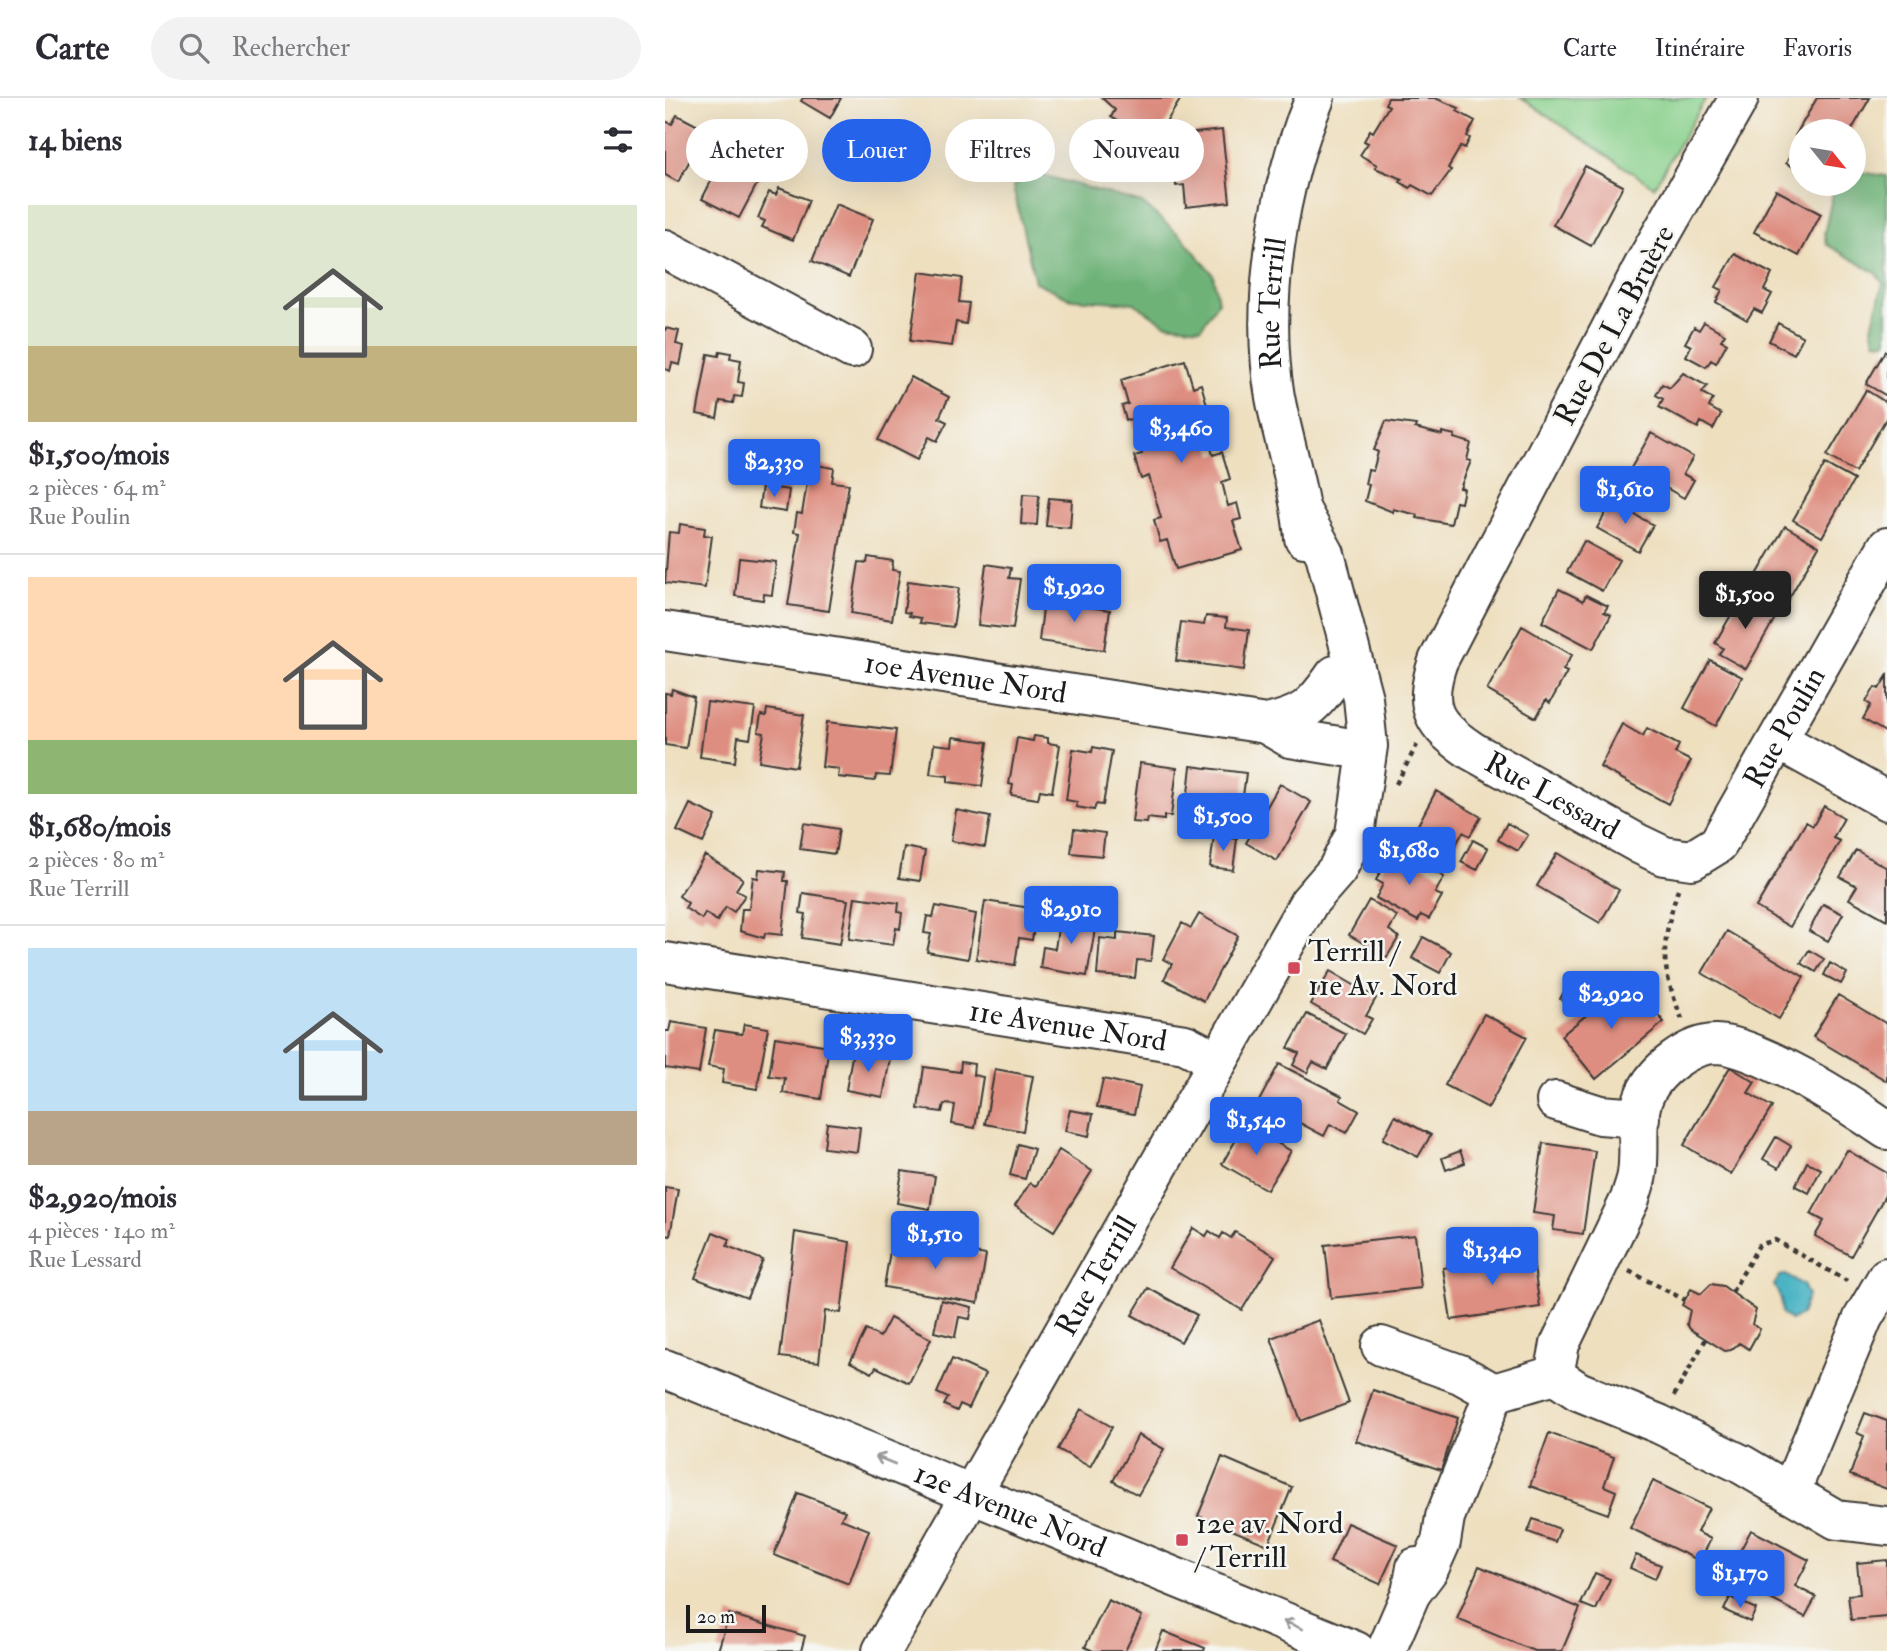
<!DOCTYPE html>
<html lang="fr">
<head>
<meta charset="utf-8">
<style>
	body { margin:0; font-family:"IM FELL Double Pica",serif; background:#f2f2f3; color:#2b2b33; height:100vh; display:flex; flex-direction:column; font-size:26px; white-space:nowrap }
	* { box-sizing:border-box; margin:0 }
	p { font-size:23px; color:#7c7c81 }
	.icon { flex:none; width:38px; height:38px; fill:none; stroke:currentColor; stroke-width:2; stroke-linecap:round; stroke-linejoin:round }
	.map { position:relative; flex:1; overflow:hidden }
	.side { display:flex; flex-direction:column; background:#fff; width:665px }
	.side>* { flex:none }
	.banner { position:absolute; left:21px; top:21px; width:665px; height:63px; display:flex; gap:14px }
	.needle { width:46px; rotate:120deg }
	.buttons { position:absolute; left:1124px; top:21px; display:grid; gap:14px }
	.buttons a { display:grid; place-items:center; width:77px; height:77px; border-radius:50%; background:#fff; box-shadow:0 7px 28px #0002; font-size:35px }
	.scale { position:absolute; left:21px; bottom:18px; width:80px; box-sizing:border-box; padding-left:7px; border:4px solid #1c1c1c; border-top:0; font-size:19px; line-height:24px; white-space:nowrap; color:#1c1c1c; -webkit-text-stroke:5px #f6f6f2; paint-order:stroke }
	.price { position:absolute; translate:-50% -60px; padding:0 16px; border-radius:7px; background:#2563eb; color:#fff; font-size:23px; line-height:46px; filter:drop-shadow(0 2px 4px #0008) }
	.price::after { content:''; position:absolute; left:50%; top:42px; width:21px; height:16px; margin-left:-10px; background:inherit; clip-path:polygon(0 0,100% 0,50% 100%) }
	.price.current { background:#222; color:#fff }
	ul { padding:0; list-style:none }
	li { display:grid; align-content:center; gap:14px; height:371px; padding:0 28px }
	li+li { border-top:2px solid #e1e1e2 }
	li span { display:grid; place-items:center; height:217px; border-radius:0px; color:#555 }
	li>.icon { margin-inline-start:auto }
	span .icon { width:126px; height:126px; fill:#fffc; stroke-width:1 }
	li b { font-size:30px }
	h2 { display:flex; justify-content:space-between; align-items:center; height:84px; padding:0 28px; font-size:30px }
	.chip { padding:0 24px; border-radius:32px; background:#fff; box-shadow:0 7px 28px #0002; font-size:24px; line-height:63px }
	.chip.current { background:#2563eb; color:#fff }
	header { display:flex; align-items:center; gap:42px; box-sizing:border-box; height:98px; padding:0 35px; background:#fff; border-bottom:2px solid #e1e1e2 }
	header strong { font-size:33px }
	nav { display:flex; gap:38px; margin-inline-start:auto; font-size:24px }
	.search { width:490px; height:63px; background:#f2f2f3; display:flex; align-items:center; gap:18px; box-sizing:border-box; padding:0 24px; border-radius:38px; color:#7c7c81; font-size:26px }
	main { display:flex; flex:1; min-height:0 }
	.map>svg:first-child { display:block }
	.green { fill:#89d08c; stroke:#527654; stroke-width:2 }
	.forest { fill:#6eb278; stroke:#45674a; stroke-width:2 }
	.water { fill:#46b2c3; stroke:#316770; stroke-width:2 }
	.building { fill:#de8e81 }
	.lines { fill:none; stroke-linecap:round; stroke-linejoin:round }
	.minor-casing { stroke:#3c3934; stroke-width:42 }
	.major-casing { stroke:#3c3934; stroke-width:42 }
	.path { stroke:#3c3934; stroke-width:4.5; stroke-dasharray:5 5; stroke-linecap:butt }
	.minor { stroke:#fff; stroke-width:38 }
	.major { stroke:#fff; stroke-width:38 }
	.oneway { stroke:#999 }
	.poi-dot { fill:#d1495b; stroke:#f6f6f2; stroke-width:2.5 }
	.labels { text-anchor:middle; stroke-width:5; stroke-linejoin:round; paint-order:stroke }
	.street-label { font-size:30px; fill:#1c1c1c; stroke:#f6f6f2 }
	.poi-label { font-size:30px; fill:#1c1c1c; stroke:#f6f6f2; text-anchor:start }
</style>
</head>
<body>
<header>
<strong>Carte</strong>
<div class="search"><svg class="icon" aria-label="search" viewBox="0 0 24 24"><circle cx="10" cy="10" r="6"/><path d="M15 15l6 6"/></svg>Rechercher</div>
<nav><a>Carte</a><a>Itinéraire</a><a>Favoris</a></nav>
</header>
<main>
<section class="side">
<h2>14 biens<svg class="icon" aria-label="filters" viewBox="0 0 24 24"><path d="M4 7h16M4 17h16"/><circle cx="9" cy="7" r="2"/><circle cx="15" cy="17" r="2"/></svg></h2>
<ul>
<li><span style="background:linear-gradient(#dfe7d0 65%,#c2b280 0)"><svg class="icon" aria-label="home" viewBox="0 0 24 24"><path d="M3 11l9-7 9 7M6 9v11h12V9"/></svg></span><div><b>$1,500/mois</b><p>2 pièces · 64 m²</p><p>Rue Poulin</p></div></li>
<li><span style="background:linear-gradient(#ffd9b3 75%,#8fb573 0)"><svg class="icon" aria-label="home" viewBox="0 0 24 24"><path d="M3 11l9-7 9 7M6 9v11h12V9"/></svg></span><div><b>$1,680/mois</b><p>2 pièces · 80 m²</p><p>Rue Terrill</p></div></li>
<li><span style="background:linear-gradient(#bfe0f5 75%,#b9a48a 0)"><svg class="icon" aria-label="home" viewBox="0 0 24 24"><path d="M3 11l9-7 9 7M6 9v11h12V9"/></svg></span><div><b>$2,920/mois</b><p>4 pièces · 140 m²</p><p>Rue Lessard</p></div></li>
</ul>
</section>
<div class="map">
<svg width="1222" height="1553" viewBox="0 0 1222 1553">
	<rect width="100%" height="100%" fill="#f6f6f2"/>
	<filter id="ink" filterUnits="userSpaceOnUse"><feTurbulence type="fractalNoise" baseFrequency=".0143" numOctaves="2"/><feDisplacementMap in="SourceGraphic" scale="14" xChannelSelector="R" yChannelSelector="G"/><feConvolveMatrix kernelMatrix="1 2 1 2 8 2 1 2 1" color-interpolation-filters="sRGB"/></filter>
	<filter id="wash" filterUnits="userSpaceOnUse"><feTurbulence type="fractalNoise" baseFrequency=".00686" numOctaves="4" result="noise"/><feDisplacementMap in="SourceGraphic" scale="28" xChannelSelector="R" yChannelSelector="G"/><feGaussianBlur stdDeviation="1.57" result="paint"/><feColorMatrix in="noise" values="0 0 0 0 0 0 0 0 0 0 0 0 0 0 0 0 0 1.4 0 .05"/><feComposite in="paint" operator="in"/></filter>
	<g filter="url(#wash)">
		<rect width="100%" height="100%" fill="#eedfbf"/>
		<path class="green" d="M856 0H1041L989 89Z"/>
		<path class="forest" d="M360 72 477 105 518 140 548 176 553 204 536 230 500 226 469 205 407 201 370 184 348 89Z
			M1188 73 1222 78V244L1210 243 1207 229 1218 185 1211 175 1161 146 1159 136 1170 86H1188Z"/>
		<path class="water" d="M1121 1177 1138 1187 1143 1197 1136 1217 1126 1222 1117 1216 1116 1201 1109 1187 1115 1178Z"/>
		<g id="blocks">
			<path class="building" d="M138 0H176L165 20 136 3Z
				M437 0H512L515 2 492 39 475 29 471 35 446 19 450 12Z
				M723 0H770L794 10 792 13 810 23 802 38 805 40 800 50 796 48 783 70 786 72 767 98 747 87 745 90 735 84 737 81 710 70 712 67 695 57 703 45 699 43 705 32 708 34 724 8 720 6Z
				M1152 0H1205L1186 33H1136V73L1121 65 1135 41 1130 38Z
				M12 17 37 30 32 39 36 42 13 84 0 77V23L7 26Z
				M195 32 209 40 192 71 177 63Z
				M557 32 565 104 521 109 519 87 511 88 508 60 515 59 512 37Z
				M73 49 94 60 90 68 99 73 74 120 37 101 62 52 69 56Z
				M920 68 958 88 926 148 888 127Z
				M114 90 144 102 128 142 97 129 100 123 93 120 104 94 111 97Z
				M1111 92 1156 116 1134 158 1089 134Z
				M171 106 208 121 184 179 147 163Z
				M1070 156 1107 176 1099 192 1107 196 1097 215 1089 211 1082 222 1051 204 1057 192 1051 189Z
				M255 174 297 180 294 204 304 205 301 226 291 224 287 248 245 243Z
				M1039 224 1060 236 1056 242 1062 245 1051 265 1046 262 1041 269 1021 258 1026 248 1020 245 1029 229 1034 232Z
				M1113 225 1138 239 1129 256 1104 243Z
				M0 230 14 233 11 246 19 248 15 267 7 265 5 273 0 271Z
				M55 253 66 255 65 260 76 262 73 284 79 285 77 299 69 298 68 305 55 303 52 320 32 316 43 256 54 258Z
				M1220 253 1222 254V298L1201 286Z
				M520 262 528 289 536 286 544 314 536 316 548 357 557 354 565 381 557 384 563 408 572 405 576 421 568 423 577 452 511 471 502 442 495 444 489 422 496 420 484 378 476 381 469 358 477 356 467 321 461 322 457 308 463 306 456 282Z
				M1018 275 1042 288 1037 295 1048 301 1044 309 1056 316 1048 331 1036 324 1033 330 994 309 998 301 991 297 997 286 1005 290Z
				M246 279 284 299 274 320 282 324 272 343 264 339 252 362 213 342Z
				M1201 292 1222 305V319L1190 374 1162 358Z
				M721 323 751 327 750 330 777 337V334L790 337 789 340 806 345 802 362 806 363 795 390 799 391 796 405 791 404 786 426 752 420 753 417 728 411V414L700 403 704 387 700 386 703 372 708 373 713 354 709 352Z
				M986 335 1028 359 1018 376 1029 382 1019 400 966 370Z
				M145 366 169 370 167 384 184 386 164 513 123 507 135 435 129 434 132 415 137 416Z
				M1160 366 1189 382 1157 439 1128 422Z
				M97 388 124 392 121 414 94 410Z
				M358 396 374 397 372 427 356 426Z
				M384 400 407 402 405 430 381 428Z
				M947 404 988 427 973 453 932 430Z
				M15 426 40 430 39 437 47 438 40 490 0 485 4 434 14 435Z
				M1120 428 1154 448 1119 509 1085 489Z
				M919 443 954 462 937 493 902 474Z
				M203 459 228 463 227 472 235 473 227 522 186 515 194 464 202 465Z
				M74 460 111 464 107 497 99 496 98 502 70 498Z
				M321 466 346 470 344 480 355 481 348 531 313 527Z
				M243 483 294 490 288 529 255 525 256 520 244 518 245 515 239 514Z
				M894 491 918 503 921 497 943 508 939 514 946 517 928 551 877 524Z
				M402 496 423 499 421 509 445 512 439 552 374 543 379 503 400 506Z
				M1078 496 1113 515 1081 571 1054 556 1058 550 1050 545Z
				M541 518 562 520 561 529 584 532 579 572 511 563 516 524 539 527Z
				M857 528 907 557 898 572 902 574 885 605 881 602 871 620 822 592Z
				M1045 562 1077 579 1051 628 1019 610Z
				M1222 578V635L1198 621 1206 607 1201 604 1210 589 1214 591Z
				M7 591 29 599 21 650 0 647V595L6 596Z
				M42 604 90 610 85 641 73 639 70 664 35 659Z
				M102 611 139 617 131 669 94 663 99 635 93 634 96 617 101 618Z
				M162 624 231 632 225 678 211 677 210 683 173 679 174 671 157 669Z
				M957 626 978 638 982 630 1014 647 1010 655 1026 663 1003 706 935 669Z
				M369 638 383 640V645L395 647 387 694 375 692 373 701 346 697 348 687 344 686 352 640 368 643Z
				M288 639 323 644 317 688 283 684V678L265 676 269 646 287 648Z
				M428 649 447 653 438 707 431 706 429 712 411 709 412 704 401 702 408 651 427 654Z
				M475 665 512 670 506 718H499V722L483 720 482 725 467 724Z
				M526 668 581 675 577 706 563 705 561 719 521 714Z
				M615 686 646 704 612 763 581 745Z
				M771 693 816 719 805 738 798 734 784 759 747 738Z
				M25 706 51 718 38 745 12 733Z
				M1159 708 1179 720 1168 740 1175 743 1125 829 1091 809 1141 724 1148 728Z
				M291 712 325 719 320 749 286 743Z
				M139 725 174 731 170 756 135 751Z
				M842 725 863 737 853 753 833 742Z
				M409 731 440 735 437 758 406 755Z
				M549 738 572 741 568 772 545 769Z
				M808 742 823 750 812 772 796 764Z
				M239 749 260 753 255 783 234 780Z
				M1191 752 1222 770V822L1184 801 1192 788 1175 779Z
				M736 755 779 779 770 795 777 798 764 821 756 817 753 823 711 800 718 786 711 782 725 757 732 761Z
				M892 755 954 792 935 825 872 788Z
				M40 757 78 781 71 792 80 797 69 814 61 809 52 823 40 815 37 821 20 810 23 805 14 798Z
				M94 771 120 774 119 783H123L117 837 100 835 99 840 75 833 77 811H84L88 779 93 780Z
				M138 795 183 802 175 846 137 840 141 816 135 815Z
				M190 799 234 805 233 814 237 815 235 831 231 830 228 847 184 841Z
				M704 802 732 818 724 832 734 839 722 859 684 837Z
				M320 803 372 811 367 842 354 840 350 867 311 861Z
				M1158 806 1178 816 1163 843 1144 833Z
				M271 808 311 816 303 861 262 854 266 836 259 835 262 818 268 819Z
				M408 815 432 819 422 878 375 870 378 849 390 851 395 817 408 819Z
				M534 816 573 838 539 903 499 881 507 866 498 861 517 825 526 830Z
				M1062 833 1139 879 1114 921 1037 875Z
				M452 834 489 838 486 863 472 862 470 880 432 877 435 840 452 842Z
				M758 839 786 854 775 875 747 860Z
				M1144 852 1159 861 1151 874 1136 865Z
				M1165 865 1182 875 1176 886 1159 877Z
				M665 873 711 900 701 918 707 921 698 936 646 906Z
				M907 880 920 889 907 909 895 901Z
				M955 889 968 905 977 898 999 924 931 981 896 938Z
				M1173 897 1222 926V983L1148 939Z
				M642 916 681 936 662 971 648 964 642 975 628 967 634 955 623 950Z
				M819 916 862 939 823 1010 780 987Z
				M6 924 41 930 34 975 0 970V933H4Z
				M79 926 103 930 92 991 57 985 59 971 43 968 50 932 77 936Z
				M110 939 164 948 156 1001 118 995 120 980 104 978Z
				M188 953 225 960 218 999 181 992Z
				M296 964 309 966 308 977 318 979 310 1030 287 1026 290 1007 279 1006 277 1014 253 1011 259 969 295 974Z
				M614 966 677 998 675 1002 694 1013 682 1035 665 1026 659 1038 620 1017 616 1025 602 1018 607 1010 594 1003Z
				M1065 969 1090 984 1083 995 1107 1009 1066 1076 1019 1047Z
				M330 971 368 978 358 1033 320 1026Z
				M438 981 475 989 469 1016 432 1009Z
				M405 1012 428 1016 424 1038 400 1033Z
				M730 1018 766 1037 753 1059 718 1041Z
				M162 1025 195 1029 192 1054 159 1050Z
				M580 1026 626 1053 602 1092 557 1066Z
				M1111 1039 1126 1048 1114 1070 1098 1061Z
				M878 1045 930 1053 918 1136 888 1132 890 1118 868 1115Z
				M353 1046 369 1051 360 1081 345 1077Z
				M394 1052 427 1073 389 1133 350 1108 365 1085 371 1088Z
				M1182 1052 1222 1075V1094L1186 1158 1150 1138 1159 1123 1146 1116Z
				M795 1053 800 1065 781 1072 777 1060Z
				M1142 1064 1156 1071 1144 1095 1130 1088Z
				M237 1073 270 1078 265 1111 232 1105Z
				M0 1089 13 1091 5 1138 0 1137Z
				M528 1130 541 1138 544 1133 555 1140 558 1135 566 1140 570 1134 610 1158 577 1212 505 1170Z
				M48 1134 65 1141 62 1148 98 1162 82 1200 30 1180Z
				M130 1134 185 1144 176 1215 160 1213 154 1264 115 1259Z
				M750 1137 756 1190 666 1200 660 1147Z
				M227 1141 321 1157 313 1205 219 1189Z
				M867 1156 875 1209 786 1222 778 1170Z
				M1046 1186 1058 1188 1091 1212 1087 1226 1095 1231 1084 1251 1074 1245 1066 1252 1060 1253 1025 1231 1022 1226 1025 1212 1017 1207 1026 1191 1036 1196Z
				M483 1190 532 1217 516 1244 467 1217Z
				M276 1202 307 1209 305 1221 294 1219 290 1239 269 1234Z
				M225 1220 266 1241 244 1285 211 1269 207 1275 185 1264 201 1232 215 1239Z
				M654 1222 684 1305 636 1323 606 1240Z
				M287 1261 320 1276 304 1310 295 1306 292 1313 279 1307 283 1300 272 1295Z
				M708 1292 793 1320 776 1372 691 1343Z
				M416 1311 447 1329 425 1369 393 1351Z
				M1200 1315 1222 1323V1391L1185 1377 1199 1338 1192 1335Z
				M884 1335 949 1359 939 1388 951 1393 943 1416 865 1388Z
				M473 1337 499 1351 473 1397 448 1383Z
				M557 1359 627 1389 603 1447 533 1418Z
				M988 1383 1044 1410 1032 1434 1046 1441 1035 1463 965 1430Z
				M133 1395 180 1413 176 1421 204 1432 184 1486 109 1457Z
				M868 1421 895 1431 890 1444 863 1434Z
				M682 1425 733 1447 715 1486 665 1464Z
				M1086 1432 1144 1462 1130 1488 1151 1499 1140 1519 1062 1478Z
				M971 1457 996 1467 990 1481 965 1470Z
				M1222 1462V1519L1186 1522 1183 1497 1195 1496 1192 1465Z
				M814 1468 915 1510 897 1553H869L792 1521Z
				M930 1475 945 1481 931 1512 916 1506Z
				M1065 1499 1091 1511 1085 1524 1059 1512Z
				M443 1502 477 1518 460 1553H428L420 1549Z
				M64 1516 140 1538 136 1553H53Z
				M498 1533 540 1550 539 1553H490Z"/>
		</g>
	</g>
	<g filter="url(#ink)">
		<use href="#blocks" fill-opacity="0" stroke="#3c3934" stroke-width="2"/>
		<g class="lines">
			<g class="minor-casing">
				<g id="minor">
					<path id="s1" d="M1074 0 980 165 773 563C757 610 768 627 807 653L974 746 999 758 1027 762 1053 746 1222 449"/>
					<path d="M0 151 187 251"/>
					<path id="s2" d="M639 440C635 392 619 346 610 299 594 206 613 86 650 0"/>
					<path id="s3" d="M0 533 601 626C639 618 648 609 670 577"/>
					<path d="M601 626 625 640 680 649"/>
					<path d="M1113 642 1222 703"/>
					<path id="s4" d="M0 864 520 946 553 963"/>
					<path d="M891 1003 935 1017 975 1020"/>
					<path d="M1222 1032C1186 1007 1093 947 1051 946 1024 946 991 972 980 996 969 1020 976 1050 972 1076 971 1084 967 1093 965 1101L895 1246 889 1277 913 1293 994 1326 1076 1366 1172 1422 1222 1428"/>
					<path d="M716 1248 795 1276 829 1295 889 1277"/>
					<path d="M1125 1395 1198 1220 1222 1179"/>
					<path d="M746 1495 764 1471 776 1444 780 1419 829 1295"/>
					<path id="s5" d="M217 1553 644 804 672 772 690 736 703 648 698 600 660 456 637 414"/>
					<path d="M721 1553 746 1495 751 1469"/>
				</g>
			</g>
			<g class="major-casing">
				<g id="major">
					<path id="s6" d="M0 1271 691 1553"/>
				</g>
			</g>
			<path class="path" d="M731 686 752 647
				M1013 791C996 849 994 864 1017 921
				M964 1173 1020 1202
				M1067 1194 1094 1147 1110 1142 1182 1183
				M1009 1298 1041 1241"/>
			<use href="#minor" class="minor"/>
			<use href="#major" class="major"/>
		</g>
		<defs><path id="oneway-shaft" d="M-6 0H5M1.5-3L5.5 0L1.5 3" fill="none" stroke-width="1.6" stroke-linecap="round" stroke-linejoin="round" transform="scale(1.75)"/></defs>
		<g class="oneway">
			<use href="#oneway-shaft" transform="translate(220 1362) rotate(-158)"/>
			<use href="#oneway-shaft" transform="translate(628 1527) rotate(-158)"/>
		</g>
	</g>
	<g class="poi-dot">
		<rect x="622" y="863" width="14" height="14" rx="3.5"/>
		<rect x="510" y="1435" width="14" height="14" rx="3.5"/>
	</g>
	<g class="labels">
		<g class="street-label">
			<text dy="10" stroke="none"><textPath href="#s2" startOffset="238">Rue Terrill</textPath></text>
			<text transform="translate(949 227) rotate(-62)" y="10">Rue De La Bruère</text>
			<text dy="10" stroke="none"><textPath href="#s3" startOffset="304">10e Avenue Nord</textPath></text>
			<text dy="10" stroke="none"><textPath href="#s1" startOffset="1158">Rue Poulin</textPath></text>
			<text dy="10" stroke="none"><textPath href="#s1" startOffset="838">Rue Lessard</textPath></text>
			<text dy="10" stroke="none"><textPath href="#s4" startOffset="408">11e Avenue Nord</textPath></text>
			<text dy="10" stroke="none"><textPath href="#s5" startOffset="432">Rue Terrill</textPath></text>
			<text dy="10" stroke="none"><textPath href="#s6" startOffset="373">12e Avenue Nord</textPath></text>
		</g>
		<g class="poi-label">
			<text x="643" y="863">Terrill /<tspan x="643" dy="34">11e Av. Nord</tspan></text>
			<text x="531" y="1435">12e av. Nord<tspan x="531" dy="34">/ Terrill</tspan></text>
		</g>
	</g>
</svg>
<div class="buttons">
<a><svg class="needle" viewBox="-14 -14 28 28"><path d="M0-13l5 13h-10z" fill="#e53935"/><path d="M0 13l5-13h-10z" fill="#7c7c81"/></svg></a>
</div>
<div class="scale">20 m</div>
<b class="price" style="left:516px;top:367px">$3,460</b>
<b class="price" style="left:109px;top:401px">$2,330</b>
<b class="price" style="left:960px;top:428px">$1,610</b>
<b class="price" style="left:409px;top:526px">$1,920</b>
<b class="price current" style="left:1080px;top:533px">$1,500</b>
<b class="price" style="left:558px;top:755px">$1,500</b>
<b class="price" style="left:744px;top:789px">$1,680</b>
<b class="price" style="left:406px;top:848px">$2,910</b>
<b class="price" style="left:946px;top:933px">$2,920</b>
<b class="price" style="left:203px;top:976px">$3,330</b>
<b class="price" style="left:591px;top:1059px">$1,540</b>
<b class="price" style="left:270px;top:1173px">$1,510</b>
<b class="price" style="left:827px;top:1189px">$1,340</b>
<b class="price" style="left:1075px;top:1512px">$1,170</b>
<div class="banner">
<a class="chip">Acheter</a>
<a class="chip current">Louer</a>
<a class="chip">Filtres</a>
<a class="chip">Nouveau</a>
</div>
</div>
</main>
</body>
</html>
